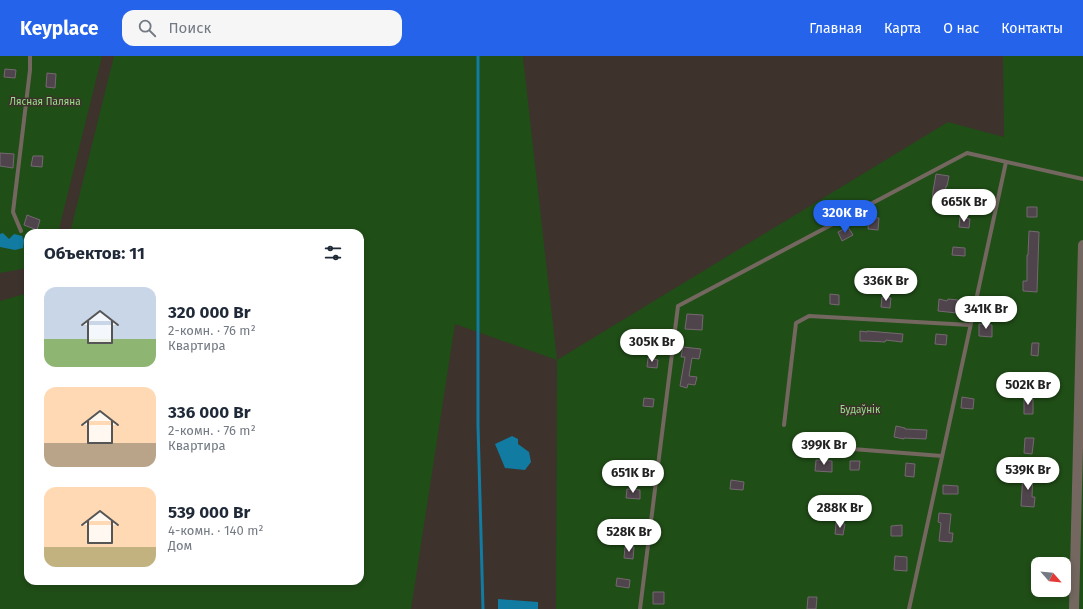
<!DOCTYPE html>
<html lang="ru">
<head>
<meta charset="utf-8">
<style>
	body { margin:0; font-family:"Fira Sans",sans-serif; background:#f6f6f7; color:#1f2937; height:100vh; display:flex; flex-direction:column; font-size:15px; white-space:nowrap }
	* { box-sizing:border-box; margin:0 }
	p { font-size:13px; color:#747a83 }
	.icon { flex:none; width:22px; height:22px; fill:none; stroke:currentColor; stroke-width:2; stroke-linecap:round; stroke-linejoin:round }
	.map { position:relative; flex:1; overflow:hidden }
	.sheet { position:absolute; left:24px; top:173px; width:340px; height:356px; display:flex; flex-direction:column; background:#fff; border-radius:12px; box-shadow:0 2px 6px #0003 }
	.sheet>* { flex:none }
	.needle { width:26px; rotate:117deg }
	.fabs { position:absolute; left:1031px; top:501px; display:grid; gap:8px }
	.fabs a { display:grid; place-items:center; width:40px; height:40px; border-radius:8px; background:#fff; box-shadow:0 2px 6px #0003; font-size:20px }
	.price { position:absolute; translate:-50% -34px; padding:0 9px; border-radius:14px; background:#fff; color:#222; font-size:13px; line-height:26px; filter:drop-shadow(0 1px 2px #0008) }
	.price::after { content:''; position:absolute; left:50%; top:24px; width:12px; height:9px; margin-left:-6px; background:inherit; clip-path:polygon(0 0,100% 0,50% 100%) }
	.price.selected { background:#2563eb; color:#fff }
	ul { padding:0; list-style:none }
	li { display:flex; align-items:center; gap:12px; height:100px; padding:0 20px }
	li span { display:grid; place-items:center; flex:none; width:112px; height:80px; border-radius:12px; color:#555 }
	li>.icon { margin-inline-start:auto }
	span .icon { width:48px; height:48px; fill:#fffc; stroke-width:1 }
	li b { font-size:17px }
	h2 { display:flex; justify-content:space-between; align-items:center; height:48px; padding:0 20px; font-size:17px }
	header { display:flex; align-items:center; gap:24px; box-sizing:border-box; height:56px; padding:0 20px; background:#2563eb; color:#fff }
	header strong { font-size:19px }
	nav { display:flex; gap:22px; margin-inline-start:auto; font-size:14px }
	.search { width:280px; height:36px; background:#f6f6f7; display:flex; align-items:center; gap:10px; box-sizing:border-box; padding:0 14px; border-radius:12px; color:#747a83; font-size:15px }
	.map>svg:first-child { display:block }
	.green { fill:#204e17; fill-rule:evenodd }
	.water { fill:#117ba2 }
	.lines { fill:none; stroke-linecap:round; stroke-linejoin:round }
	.stream { stroke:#117ba2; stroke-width:3 }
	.building { fill:#4f444b; stroke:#756971 }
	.service { stroke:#736760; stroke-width:4 }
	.tertiary { stroke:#736760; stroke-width:10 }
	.labels { text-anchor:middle; stroke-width:3; stroke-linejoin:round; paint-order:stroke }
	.park-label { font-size:10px; fill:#97df8a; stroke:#3d322c }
</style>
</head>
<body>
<header>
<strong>Keyplace</strong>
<div class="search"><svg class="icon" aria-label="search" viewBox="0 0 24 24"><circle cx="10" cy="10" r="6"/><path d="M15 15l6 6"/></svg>Поиск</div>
<nav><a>Главная</a><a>Карта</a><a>О нас</a><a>Контакты</a></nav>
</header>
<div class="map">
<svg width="1083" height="553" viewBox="0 0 1083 553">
	<rect width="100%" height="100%" fill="#3d322c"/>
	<path class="green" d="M0 0H102L58 177H28V212L0 217Z
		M114 0H524L523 1 557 304 948 66 1004 81 1003 0H1083V553H556L557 304 455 268 411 553H0V245L28 237V525H360V177H70ZM1038 508H1064V534H1038Z"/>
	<path class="water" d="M3 177 9 183 14 178 22 180 24 185 23 192 15 194 0 191V178Z
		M512 380 518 383V388L529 396 531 406 525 414 505 412 495 388Z
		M498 543 538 546V553H498Z"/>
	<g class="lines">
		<path class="stream" d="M478 0V369L483 553"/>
	</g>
	<path class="building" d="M5 13 16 14 15 22 4 21Z
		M47 17 56 18 55 32 46 31Z
		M0 97 14 98 13 112 0 110Z
		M33 100H43L42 111 31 110Z
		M936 118 949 120 947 130H946L944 149 932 148 933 135Z
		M1027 151H1037V161H1027Z
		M27 159 40 164 37 174 24 169Z
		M960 161 970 163 969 172 959 171Z
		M869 162H879L878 174 868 173Z
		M848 171 853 179 842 185 838 176Z
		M1029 175 1039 176 1037 236 1023 235V225H1027V199H1028Z
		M953 191 965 192V200L952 199Z
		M830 238 839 239V249L830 248Z
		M882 241 891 242 890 252 881 251Z
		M939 243 947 245 948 243 958 244 957 257 938 255Z
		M687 258 703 259 702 274 685 273Z
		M979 268 992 269V281L979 280Z
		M860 275 867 276V275L903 278 902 286 886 284 885 286 867 285H860Z
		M936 278 947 279 946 289 935 288Z
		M1032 287H1039L1038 300 1031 299Z
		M683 291 701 293 699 303 692 302 689 320 697 321 695 329 688 328 687 332 680 330 685 301H681Z
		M648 302 658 304 657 312 647 311Z
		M962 341 974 343 973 353 961 352Z
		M644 342 654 343 653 351 643 350Z
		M1024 343H1033V358H1024Z
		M896 370 905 372V373L927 374 926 383 904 382V383L894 381Z
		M1025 382H1034L1032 398 1024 397Z
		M816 404 832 405V416L815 415Z
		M850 405H860L859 414H850Z
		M906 407 915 408 914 421 905 420Z
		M1023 417H1033L1032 441H1035L1034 451 1021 450Z
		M731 424 744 426 743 434 730 433Z
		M943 429 958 430V438H943Z
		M627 433 640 434V443L626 442Z
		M939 457 951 458 949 477H953L952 486 939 485 941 467 938 466Z
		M836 467 845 468 843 479 835 478Z
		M902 469V480H891V470Z
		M625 491H634L633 503 624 502Z
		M895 500 907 501V515L894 514Z
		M617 522 630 524 629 532 616 530Z
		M653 536H664V548H653Z
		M808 541H817L816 553H807Z"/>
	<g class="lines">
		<path class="service" d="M21 175 13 156 30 14V0
			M784 369 796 267 809 260 970 269
			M801 389 942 400
			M640 553 678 250 967 97 1083 123
			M909 553 1006 106"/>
		<path class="tertiary" d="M1074 553 1083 189"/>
	</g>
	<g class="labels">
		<g class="park-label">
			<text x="45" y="49">Лясная Паляна</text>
			<text x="860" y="357">Будаўнік</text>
		</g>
	</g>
</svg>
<div class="fabs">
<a><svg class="needle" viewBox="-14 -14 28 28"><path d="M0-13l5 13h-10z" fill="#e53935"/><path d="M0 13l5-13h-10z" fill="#747a83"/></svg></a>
</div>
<b class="price" style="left:964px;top:167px">665K Br</b>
<b class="price selected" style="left:845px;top:178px">320K Br</b>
<b class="price" style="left:886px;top:246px">336K Br</b>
<b class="price" style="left:986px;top:274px">341K Br</b>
<b class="price" style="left:652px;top:307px">305K Br</b>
<b class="price" style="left:1028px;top:350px">502K Br</b>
<b class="price" style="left:824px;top:410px">399K Br</b>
<b class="price" style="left:1028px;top:435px">539K Br</b>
<b class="price" style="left:633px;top:438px">651K Br</b>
<b class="price" style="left:840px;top:473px">288K Br</b>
<b class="price" style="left:629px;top:497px">528K Br</b>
<section class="sheet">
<h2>Объектов: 11<svg class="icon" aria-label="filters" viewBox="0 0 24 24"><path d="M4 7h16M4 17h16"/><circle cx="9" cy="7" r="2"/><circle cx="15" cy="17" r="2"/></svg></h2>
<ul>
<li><span style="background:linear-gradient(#c9d6e8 65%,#8fb573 0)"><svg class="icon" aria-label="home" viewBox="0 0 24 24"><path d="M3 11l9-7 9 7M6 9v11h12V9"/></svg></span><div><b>320 000 Br</b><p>2-комн. · 76 m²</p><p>Квартира</p></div></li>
<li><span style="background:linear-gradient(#ffd9b3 70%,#b9a48a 0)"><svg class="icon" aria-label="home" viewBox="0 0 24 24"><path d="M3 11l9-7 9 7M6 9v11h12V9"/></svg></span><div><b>336 000 Br</b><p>2-комн. · 76 m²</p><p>Квартира</p></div></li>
<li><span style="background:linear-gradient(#ffd9b3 75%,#c2b280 0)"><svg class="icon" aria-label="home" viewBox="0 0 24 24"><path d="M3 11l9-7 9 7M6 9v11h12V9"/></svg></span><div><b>539 000 Br</b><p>4-комн. · 140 m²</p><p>Дом</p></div></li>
</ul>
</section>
</div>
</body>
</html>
